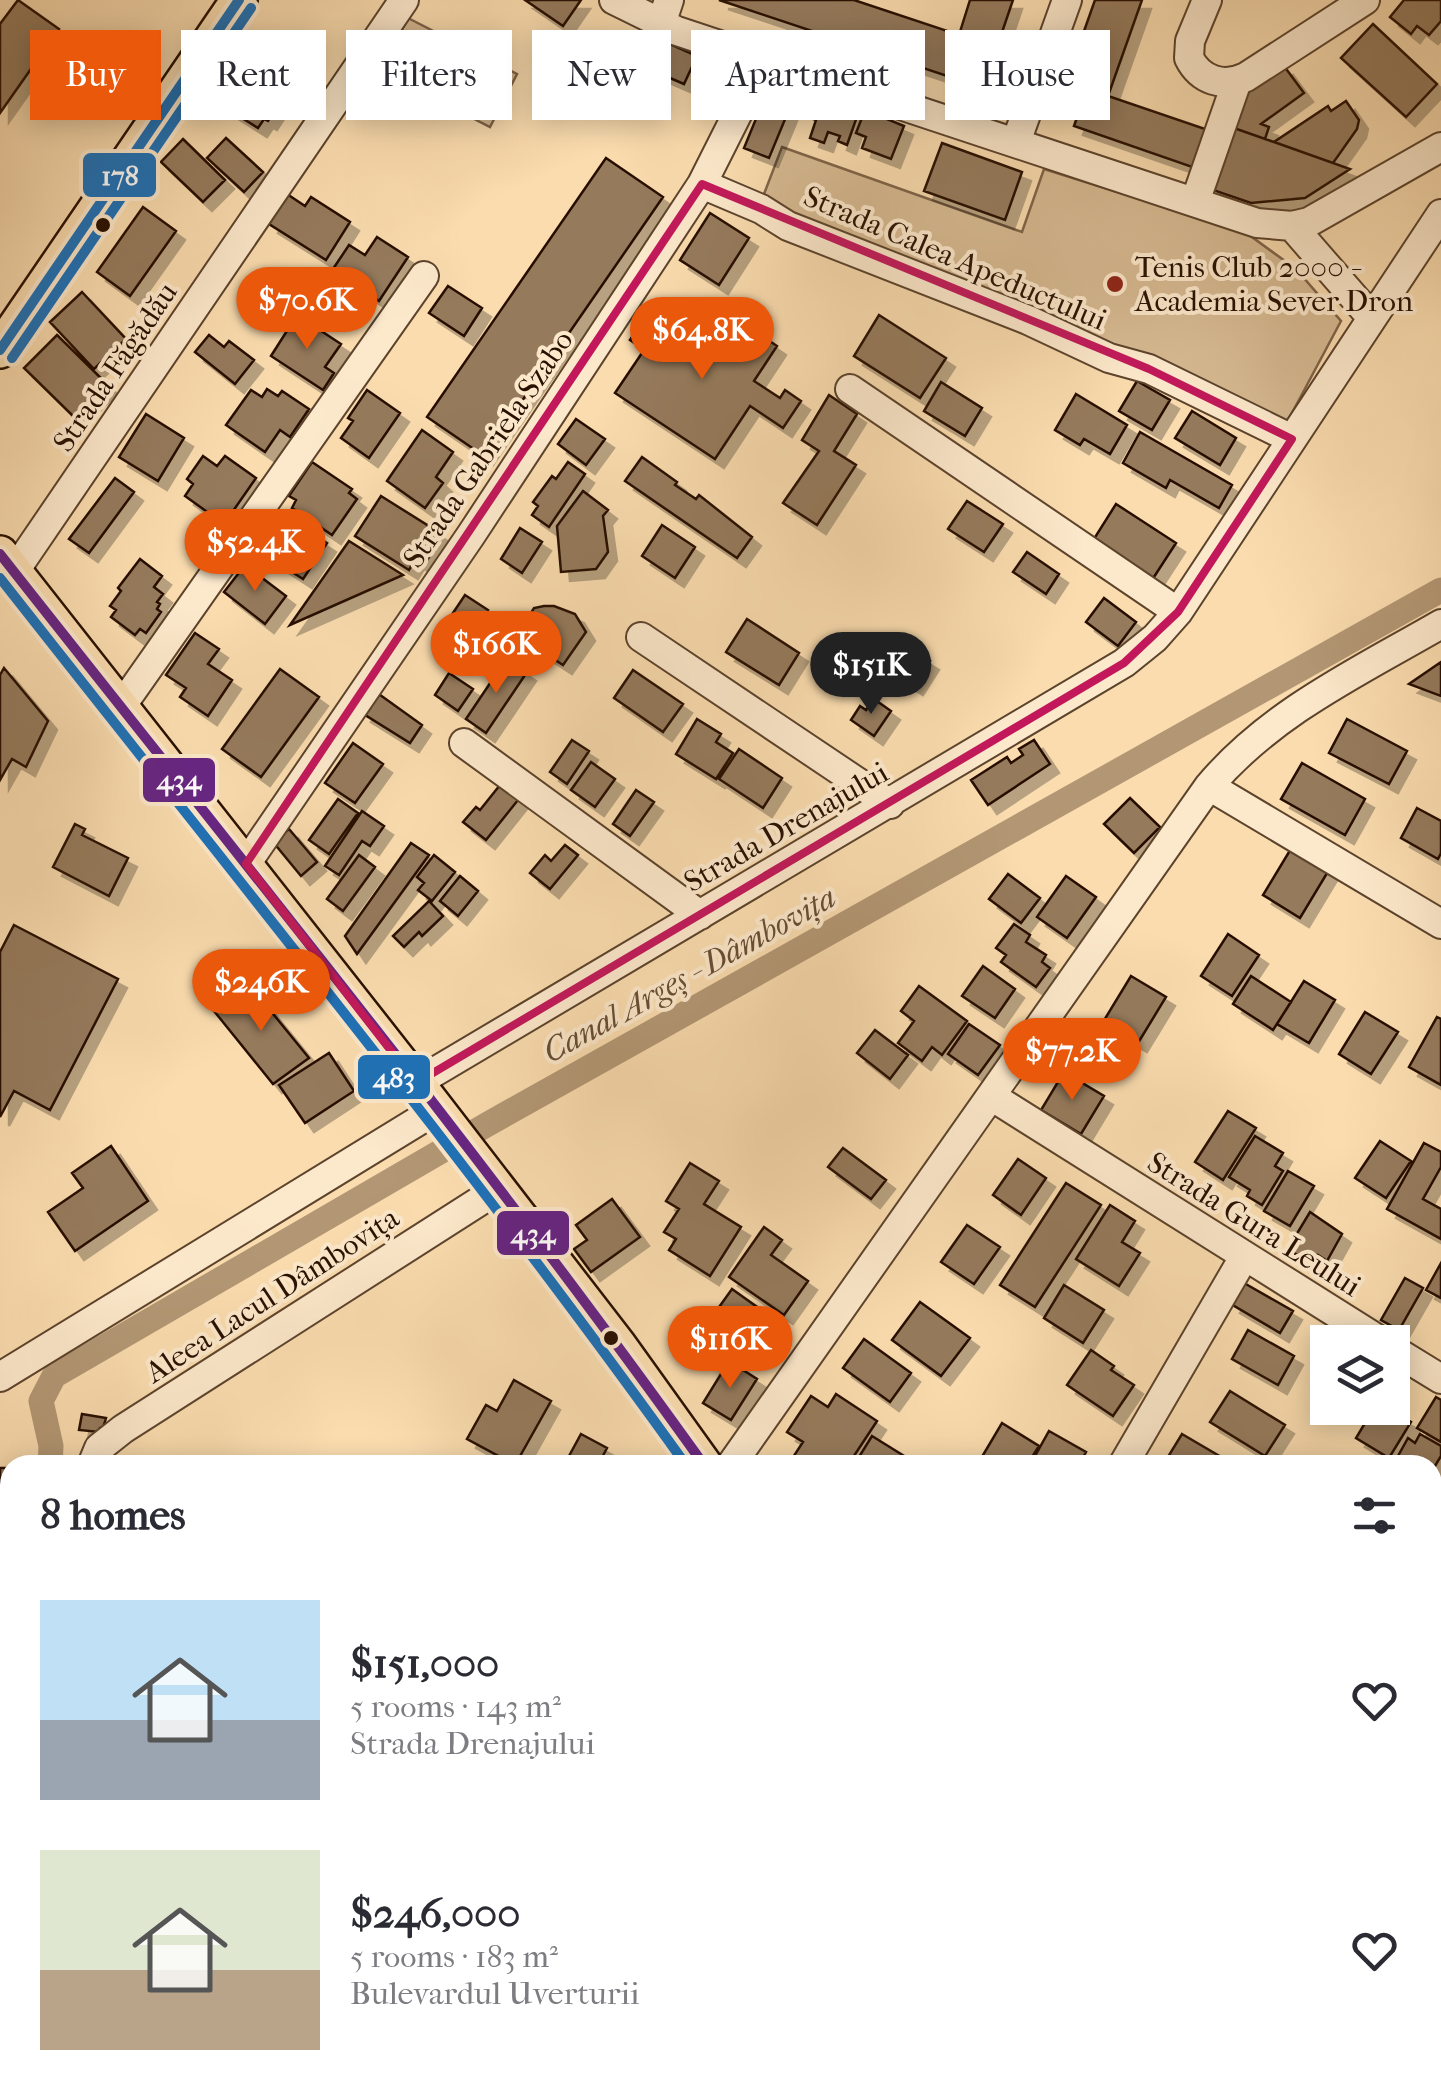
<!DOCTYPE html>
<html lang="en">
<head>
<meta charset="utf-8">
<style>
	body { margin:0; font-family:"IM FELL French Canon",serif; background:#f2f2f3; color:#2b2b33; height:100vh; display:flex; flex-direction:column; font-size:38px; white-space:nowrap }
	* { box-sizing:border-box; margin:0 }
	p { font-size:32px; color:#7c7c81 }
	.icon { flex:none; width:55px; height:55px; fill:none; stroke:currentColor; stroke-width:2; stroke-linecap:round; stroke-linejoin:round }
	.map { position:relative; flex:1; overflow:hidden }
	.panel { position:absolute; left:0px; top:1455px; width:1442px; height:640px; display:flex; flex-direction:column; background:#fff; border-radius:30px 30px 0 0; box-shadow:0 5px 25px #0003 }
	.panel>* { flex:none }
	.guide { position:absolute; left:30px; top:30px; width:1382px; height:90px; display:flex; gap:20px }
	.controls { position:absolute; left:1310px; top:1325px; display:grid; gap:20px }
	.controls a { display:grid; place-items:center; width:100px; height:100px; border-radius:0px; background:#fff; box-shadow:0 5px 25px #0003; font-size:50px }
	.price { position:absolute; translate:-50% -85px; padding:0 22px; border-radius:35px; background:#ea580c; color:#fff; font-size:32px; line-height:65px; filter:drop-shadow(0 2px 5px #0008) }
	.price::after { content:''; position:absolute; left:50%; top:60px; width:30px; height:22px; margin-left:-15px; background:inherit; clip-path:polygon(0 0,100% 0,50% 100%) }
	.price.on { background:#222; color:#fff }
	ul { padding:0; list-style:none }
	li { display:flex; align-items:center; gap:30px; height:250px; padding:0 40px }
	li span { display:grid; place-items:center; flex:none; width:280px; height:200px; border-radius:0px; color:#555 }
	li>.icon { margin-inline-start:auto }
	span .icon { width:120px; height:120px; fill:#fffc; stroke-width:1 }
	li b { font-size:42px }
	h2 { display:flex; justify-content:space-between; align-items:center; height:120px; padding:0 40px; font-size:42px }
	.pill { padding:0 35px; border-radius:0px; background:#fff; box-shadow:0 5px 25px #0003; font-size:35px; line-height:90px }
	.pill.on { background:#ea580c; color:#fff }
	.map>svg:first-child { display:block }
	.pitch { fill:#d6b991; stroke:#7f6448; stroke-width:2.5 }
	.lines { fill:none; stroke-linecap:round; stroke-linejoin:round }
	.canal { stroke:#b39774; stroke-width:25 }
	.building { fill:#957a5b; stroke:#281000; stroke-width:2.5; filter:url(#shadow) }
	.minor-casing { stroke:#5c432c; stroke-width:32 }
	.major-casing { stroke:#281000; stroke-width:40 }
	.minor { stroke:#fce8cb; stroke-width:28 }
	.major { stroke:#fadcaf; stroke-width:35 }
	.bus-1-casing { stroke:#fce8cb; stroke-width:18 }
	.bus-2-casing { stroke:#fce8cb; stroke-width:18 }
	.bus-3-casing { stroke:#fce8cb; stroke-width:18 }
	.bus-4-casing { stroke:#fce8cb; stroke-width:18 }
	.bus-1 { stroke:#662483; stroke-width:10 }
	.bus-2 { stroke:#1d71b8; stroke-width:10 }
	.bus-3 { stroke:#1d71b8; stroke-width:10 }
	.bus-4 { stroke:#1d71b8; stroke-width:10 }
	.marked { fill:none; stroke:#c2185b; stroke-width:8; stroke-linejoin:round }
	.bus-dot { fill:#281000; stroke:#fce8cb; stroke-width:4 }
	.poi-dot { fill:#8f2418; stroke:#fce8cb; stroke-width:4 }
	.labels { text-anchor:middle; stroke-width:8; stroke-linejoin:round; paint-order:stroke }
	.street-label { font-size:30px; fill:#281000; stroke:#fce8cb }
	.poi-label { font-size:30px; fill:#281000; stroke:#fce8cb; text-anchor:start }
	.water-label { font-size:32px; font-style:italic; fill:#674d34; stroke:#fce8cb }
	.line-badge { stroke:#fce8cb; stroke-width:4 }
	.badge-label { font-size:28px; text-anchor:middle; font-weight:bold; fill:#fff }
</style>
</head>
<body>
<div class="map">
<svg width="1441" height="2095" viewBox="0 0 1441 2095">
	<defs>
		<filter id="shadow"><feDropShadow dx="9" dy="9" stdDeviation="0" flood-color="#0004"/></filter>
	</defs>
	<rect width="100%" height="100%" fill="#fadcaf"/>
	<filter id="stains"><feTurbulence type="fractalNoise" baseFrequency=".002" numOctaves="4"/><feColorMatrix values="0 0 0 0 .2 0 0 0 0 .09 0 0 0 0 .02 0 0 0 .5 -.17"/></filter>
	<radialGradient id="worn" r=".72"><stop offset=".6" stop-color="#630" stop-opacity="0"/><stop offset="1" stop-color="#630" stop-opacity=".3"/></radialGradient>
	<path class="pitch" d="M408 18 517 74 490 127 381 71Z
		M782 147 1022 232 1044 169 1245 232 1296 269 1341 321 1284 428 754 220Z
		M48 2085H238L235 2095H51Z"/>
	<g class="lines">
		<path class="canal" d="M50 1465 51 1446 41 1401 54 1376 488 1124 1441 590
			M0 1722 10 1675"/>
	</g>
	<path class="building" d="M18 0 59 29 0 113V24Z
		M525 0H581L563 26Z
		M719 0H854L959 35 970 0H1013L996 50 978 44 965 82Z
		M1095 0H1142L1108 96 1208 130 1195 168 1074 126 1087 89 1066 82Z
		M1404 0H1441V21L1429 35 1417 26 1411 34 1390 17Z
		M1373 24 1437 84 1406 117 1341 58Z
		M661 40 697 56 684 84 649 69Z
		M245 66 286 93 268 121 264 119 258 128 220 104Z
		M1284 66 1304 93 1261 124 1269 127 1265 139 1231 127 1242 96Z
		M817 92 860 108 847 145 838 141 840 136 828 132 824 143 810 138 816 120 808 117Z
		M1346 101 1359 120 1357 129 1333 163 1274 142 1328 106 1331 111Z
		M770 106 788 112 769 158 744 148 760 109 768 112Z
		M865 110 904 126 891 159 862 148 866 137 856 133Z
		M1231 127 1274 142 1350 169 1305 198 1251 203 1210 189Z
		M226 138 263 172 244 192 207 158Z
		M183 139 225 180 203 202 161 162Z
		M942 143 1022 172 1005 220 924 191Z
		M606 158 663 197 484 456 427 417Z
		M287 194 305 206 311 197 350 222 326 260 269 224Z
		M143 207 176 231 130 296 97 272Z
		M710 213 749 238 719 285 680 260Z
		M377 237 408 257 379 301 351 282 342 296 323 284 349 245 365 255Z
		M448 286 482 308 464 336 429 313Z
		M82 292 126 339 94 369 50 322Z
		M651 308 701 341 693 354 709 364 722 345 727 349 733 340 723 333 733 316 777 346 754 381 780 398 785 390 801 401 783 428 750 406 715 459 615 393 644 350 630 340Z
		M297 315 341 344 325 367 334 373 323 390 271 356Z
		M879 315 946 358 920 398 854 356Z
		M57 335 108 385 75 418 24 368Z
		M209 335 224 347 229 341 254 360 235 384 195 352Z
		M1137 381 1170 400 1152 430 1119 411Z
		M941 382 982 408 965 436 924 411Z
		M267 389 278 396 282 391 309 409 290 437 280 430 265 452 226 425 251 390 262 397Z
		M367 390 400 413 369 458 341 438 353 421 348 418Z
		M1076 394 1127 425 1110 454 1084 439 1080 445 1055 430Z
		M829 395 857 414 834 451 856 465 817 525 783 503 819 451 802 440Z
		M1192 411 1236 438 1220 465 1175 438Z
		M146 414 184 438 158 481 119 457Z
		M576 419 605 439 586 465 558 444Z
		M422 430 453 452 436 477 443 483 425 508 387 481Z
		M1140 432 1232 485 1219 508 1170 480 1166 488 1123 463Z
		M203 456 217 466 225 456 256 478 224 524 185 496 193 484 187 479Z
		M642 457 677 482 675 485 696 499 699 495 752 537 737 558 625 481Z
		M312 462 352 489 349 493 357 499 332 535 292 508 296 500 289 496Z
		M568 462 585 474 549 527 532 515 538 506 533 502 552 476 556 479Z
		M115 478 134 492 89 553 69 539Z
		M583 491 608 510 603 516 608 552 596 569 561 572 557 526Z
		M381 496 443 535 424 565 415 560 409 570 355 536Z
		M967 501 1003 524 984 552 948 529Z
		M1116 504 1176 543 1152 580 1092 542Z
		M282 514 327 543 303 579 258 550Z
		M662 525 695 547 675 578 642 556Z
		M520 528 542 542 522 573 501 559Z
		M349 541 403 575 290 625Z
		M1027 552 1059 574 1046 594 1013 572Z
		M140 559 162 576 154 587 163 594 157 602 160 604 157 609 161 612 146 633 140 629 135 635 111 617 116 610 110 606 121 591 118 588Z
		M245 565 286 596 265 624 224 592Z
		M465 595 488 610 461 649 439 634Z
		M1104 598 1136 622 1118 646 1086 622Z
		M544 606H554L575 614 586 632 563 665 517 635 534 608Z
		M747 619 799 653 779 685 726 652Z
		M195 633 219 649 208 664 232 680 208 716 180 697 186 688 166 675Z
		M887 635 930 661 914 686 872 660Z
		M828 645 870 673 859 690 817 662Z
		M507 658 527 672 486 733 466 719Z
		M1441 662V696L1409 684Z
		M4 668 48 721 26 767 12 759 0 780V675Z
		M280 669 319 697 261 777 222 749Z
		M633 670 683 704 663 732 614 698Z
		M449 673 473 689 458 711 435 695Z
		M376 692 422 725 410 743 362 713Z
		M874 699 891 711 874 736 851 720 860 706 866 710Z
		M697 719 721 734 716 742 733 753 716 779 676 754Z
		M1347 719 1407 751 1389 784 1329 753Z
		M572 740 589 751 567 784 550 772Z
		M1034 740 1050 764 988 805 971 780 1007 757 1011 763 1023 755 1019 749Z
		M353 743 383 764 355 803 325 783Z
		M739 749 782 778 763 808 719 779Z
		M591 762 615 779 595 807 571 790Z
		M1302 763 1365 799 1345 835 1281 799Z
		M500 785 518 800 486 840 463 822 476 807 480 810Z
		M636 790 654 802 630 836 613 824Z
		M1130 798 1160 827 1134 853 1104 824Z
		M338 799 358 813 329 854 309 840Z
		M1417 808 1441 821V853L1438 859 1401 838Z
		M362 811 384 826 370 846 362 841 339 875 325 866Z
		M75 824 85 829 82 835 128 858 109 896 53 867Z
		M289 829 317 862 301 876 273 842Z
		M411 843 429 855 357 954 345 936Z
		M565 845 578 855 550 889 530 873 545 855 551 861Z
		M1292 847 1329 870 1300 918 1263 895Z
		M359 855 375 867 343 911 327 899Z
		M434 855 455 872 432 901 418 890 424 883 417 877Z
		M1008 874 1040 898 1021 923 989 899Z
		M460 876 478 891 458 916 440 901Z
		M1066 876 1096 897 1067 938 1037 917Z
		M429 901 443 916 422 936 419 932 404 947 393 936Z
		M1014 924 1030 935 1026 942 1046 955 1042 962 1050 968 1036 987 1001 962 1006 955 996 948Z
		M14 925 118 979 50 1110 14 1091 0 1117V952Z
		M1228 934 1259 955 1232 996 1201 976Z
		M983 966 1015 989 995 1018 962 996Z
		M1131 976 1166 997 1138 1043 1103 1022Z
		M1251 976 1291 1002 1273 1030 1233 1004Z
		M1304 981 1335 1000 1309 1043 1277 1024Z
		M248 983 309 1058 273 1084 214 1011Z
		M919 986 967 1021 942 1055 932 1047 922 1061 898 1043 914 1021 901 1011Z
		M1365 1012 1398 1032 1371 1074 1339 1054Z
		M1437 1017 1441 1019V1085L1409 1067Z
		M969 1024 1000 1045 978 1075 948 1054Z
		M875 1030 908 1055 890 1079 857 1053Z
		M329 1053 354 1091 305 1123 279 1085Z
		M1064 1072 1104 1096 1081 1134 1041 1110Z
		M1228 1111 1256 1128 1223 1180 1195 1162Z
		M1255 1136 1283 1153 1275 1166 1283 1171 1262 1205 1247 1196 1250 1190 1229 1177Z
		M1380 1141 1411 1161 1386 1198 1355 1178Z
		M1424 1143 1441 1152V1167L1423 1199 1441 1209V1239L1387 1209Z
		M111 1146 148 1201 75 1251 48 1212 83 1188 72 1173Z
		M843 1148 886 1180 871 1199 828 1167Z
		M1018 1159 1046 1178 1021 1215 993 1195Z
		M690 1163 719 1181 704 1204 741 1227 710 1276 669 1250 676 1239 664 1232 679 1209 666 1201Z
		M1288 1171 1314 1186 1290 1226 1264 1211Z
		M1066 1183 1101 1205 1035 1307 1000 1285Z
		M612 1199 640 1237 591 1272 574 1249 587 1240 576 1225Z
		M1110 1205 1135 1221 1122 1242 1140 1253 1119 1286 1076 1259Z
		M1310 1212 1342 1234 1327 1261 1318 1255 1314 1263 1287 1250Z
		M967 1225 1000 1247 974 1284 941 1262Z
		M764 1227 782 1240 771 1255 808 1281 784 1315 729 1277Z
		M1441 1263V1298L1426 1290Z
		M1405 1278 1423 1288 1399 1330 1381 1320Z
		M1244 1283 1293 1311 1280 1333 1231 1304Z
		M1064 1285 1104 1310 1083 1343 1044 1318Z
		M732 1289 767 1314 743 1347 717 1328 726 1316 717 1310Z
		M920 1302 970 1338 941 1376 892 1340Z
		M1248 1330 1294 1356 1278 1385 1232 1359Z
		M864 1339 911 1373 890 1402 843 1368Z
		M1091 1350 1114 1366 1111 1370 1134 1385 1113 1416 1067 1385Z
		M729 1361 757 1379 731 1420 703 1403Z
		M514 1380 551 1401 515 1465 467 1439 486 1405 497 1411Z
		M1230 1391 1285 1425 1265 1456 1210 1422Z
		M836 1394 877 1421 848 1465H788L803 1442 787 1432 811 1396 828 1407Z
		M1436 1397 1441 1400V1442L1417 1428Z
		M1344 1408H1368L1362 1418Z
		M1374 1408H1388L1411 1422 1389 1458 1356 1438Z
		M82 1414 106 1418 103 1428H100L99 1432 79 1430Z
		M1002 1423 1039 1446 1027 1465H999L983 1455Z
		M1049 1431 1086 1452 1079 1465H1030Z
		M581 1434 607 1448 598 1465H568L572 1458 569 1456Z
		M1182 1434 1221 1457 1216 1465H1163Z
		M1420 1434 1441 1446V1456L1432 1471V1465H1393L1408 1438 1415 1443Z
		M872 1436 917 1464 916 1465H854Z
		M0 1468H6L4 1494H0Z
		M1432 1496 1441 1501V1529L1432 1524Z
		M1432 1536 1441 1542V1567L1432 1562Z
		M1432 1568 1441 1572V1605L1432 1600Z
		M1432 1607 1441 1612V1621L1433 1635Z
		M1441 1835V1888L1432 1900V1847Z
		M1432 1932 1441 1937V1992L1432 1987Z
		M1432 2051 1441 2057V2095H1375L1382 2085H1432Z"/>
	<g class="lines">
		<g class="minor-casing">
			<path id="minor" d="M614 0 677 31 1257 223 1292 226 1309 222 1441 147
				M1207 0 1190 41 1189 58C1200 80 1223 88 1246 77L1365 0
				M661 24 669 0
				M1016 142 1067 0
				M702 184 761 209 788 226 1028 320 1109 358 1149 369 1292 439
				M1195 202 1237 81
				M1292 226 1372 318
				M850 389 1178 612
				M14 572 404 0
				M641 637 890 804
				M120 708 424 276
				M464 743 700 915
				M1209 786 1441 924
				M246 864 471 535 702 184 765 59
				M416 1083 1124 663 1155 638 1178 612 1441 214
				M991 1096 1382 1342
				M1392 1349 1441 1379
				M0 1377 436 1110
				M92 1465 99 1448 123 1429 497 1190
				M731 1465 1209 786C1272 712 1358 672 1441 624
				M1123 1465 1244 1257
				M1432 1706 1441 1693
				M0 1895 10 1846
				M1432 2035 1441 2040
				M1286 2095 1293 2085"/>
		</g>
		<g class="major-casing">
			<path id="major" d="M0 350 239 0
				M0 554 416 1083 618 1345 704 1465
				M1169 2085 1176 2095"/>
		</g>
		<use href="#minor" class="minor"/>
		<use href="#major" class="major"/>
		<g class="bus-1-casing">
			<path id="bus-1" d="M0 554C237 855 481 1153 704 1465"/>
		</g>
		<g class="bus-2-casing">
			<path id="bus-2" d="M0 578C231 872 468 1161 686 1465"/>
		</g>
		<g class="bus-3-casing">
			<path id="bus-3" d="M0 350 239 0"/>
		</g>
		<g class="bus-4-casing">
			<path id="bus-4" d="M12 358 251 8"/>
		</g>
		<use href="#bus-1" class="bus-1"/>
		<use href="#bus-2" class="bus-2"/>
		<use href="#bus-3" class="bus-3"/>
		<use href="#bus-4" class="bus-4"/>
	</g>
	<path class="marked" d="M702 184 1149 369 1292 439 1178 612 1124 663 416 1083 246 864Z"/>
	<g class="bus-dot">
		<circle cx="103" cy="225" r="9"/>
		<circle cx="611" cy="1338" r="9"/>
	</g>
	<circle class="poi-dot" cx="1115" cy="284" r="10"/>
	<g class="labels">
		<g class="street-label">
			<text transform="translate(955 258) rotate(23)" y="10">Strada Calea Apeductului</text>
			<text transform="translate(115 367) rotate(-56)" y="10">Strada Făgădău</text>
			<text transform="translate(488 449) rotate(-56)" y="10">Strada Gabriela Szabo</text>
			<text transform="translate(786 827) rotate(-30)" y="10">Strada Drenajului</text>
			<text transform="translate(1254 1224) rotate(32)" y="10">Strada Gura Leului</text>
			<text transform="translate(272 1295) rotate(-33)" y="10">Aleea Lacul Dâmbovița</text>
		</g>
		<g class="poi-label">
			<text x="1135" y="277">Tenis Club 2000 -<tspan x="1135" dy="34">Academia Sever Dron</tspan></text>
		</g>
		<g class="water-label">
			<text transform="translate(689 974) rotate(-29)" y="11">Canal Argeș - Dâmbovița</text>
		</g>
	</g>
	<g class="line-badge">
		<rect x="81" y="151" width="77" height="48" rx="10" fill="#1d71b8"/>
		<rect x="141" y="756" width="76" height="48" rx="10" fill="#662483"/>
		<rect x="356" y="1053" width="76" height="48" rx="10" fill="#1d71b8"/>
		<rect x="495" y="1209" width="76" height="48" rx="10" fill="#662483"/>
	</g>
	<g class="badge-label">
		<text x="120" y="185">178</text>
		<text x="179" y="789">434</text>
		<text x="394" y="1087">483</text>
		<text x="533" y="1243">434</text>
	</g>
	<rect width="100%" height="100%" filter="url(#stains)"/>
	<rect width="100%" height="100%" fill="url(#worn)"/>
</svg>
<div class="controls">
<a><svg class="icon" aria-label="layers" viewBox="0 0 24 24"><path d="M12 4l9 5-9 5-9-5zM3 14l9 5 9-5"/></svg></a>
</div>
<b class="price" style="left:307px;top:352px">$70.6K</b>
<b class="price" style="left:702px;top:382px">$64.8K</b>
<b class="price" style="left:255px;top:594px">$52.4K</b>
<b class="price" style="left:496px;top:696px">$166K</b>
<b class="price on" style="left:871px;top:717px">$151K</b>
<b class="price" style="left:261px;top:1034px">$246K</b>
<b class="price" style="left:1072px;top:1103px">$77.2K</b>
<b class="price" style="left:730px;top:1391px">$116K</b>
<div class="guide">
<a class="pill on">Buy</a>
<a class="pill">Rent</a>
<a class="pill">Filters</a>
<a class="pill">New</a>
<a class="pill">Apartment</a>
<a class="pill">House</a>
</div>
<section class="panel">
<h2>8 homes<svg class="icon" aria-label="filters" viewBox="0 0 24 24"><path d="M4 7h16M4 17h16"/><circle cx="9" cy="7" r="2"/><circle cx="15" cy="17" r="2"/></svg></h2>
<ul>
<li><span style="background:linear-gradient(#bfe0f5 60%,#9aa5b1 0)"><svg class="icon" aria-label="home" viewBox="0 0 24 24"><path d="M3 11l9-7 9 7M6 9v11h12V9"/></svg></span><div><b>$151,000</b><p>5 rooms · 143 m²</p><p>Strada Drenajului</p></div><svg class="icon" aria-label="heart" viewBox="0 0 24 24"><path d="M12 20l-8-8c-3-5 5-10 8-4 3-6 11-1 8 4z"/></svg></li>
<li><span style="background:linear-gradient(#dfe7d0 60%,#b9a48a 0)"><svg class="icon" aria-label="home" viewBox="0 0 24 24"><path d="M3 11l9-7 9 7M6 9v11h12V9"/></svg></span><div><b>$246,000</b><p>5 rooms · 183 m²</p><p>Bulevardul Uverturii</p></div><svg class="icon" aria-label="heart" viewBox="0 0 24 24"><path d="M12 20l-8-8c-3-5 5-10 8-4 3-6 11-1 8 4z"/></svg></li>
</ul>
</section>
</div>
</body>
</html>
